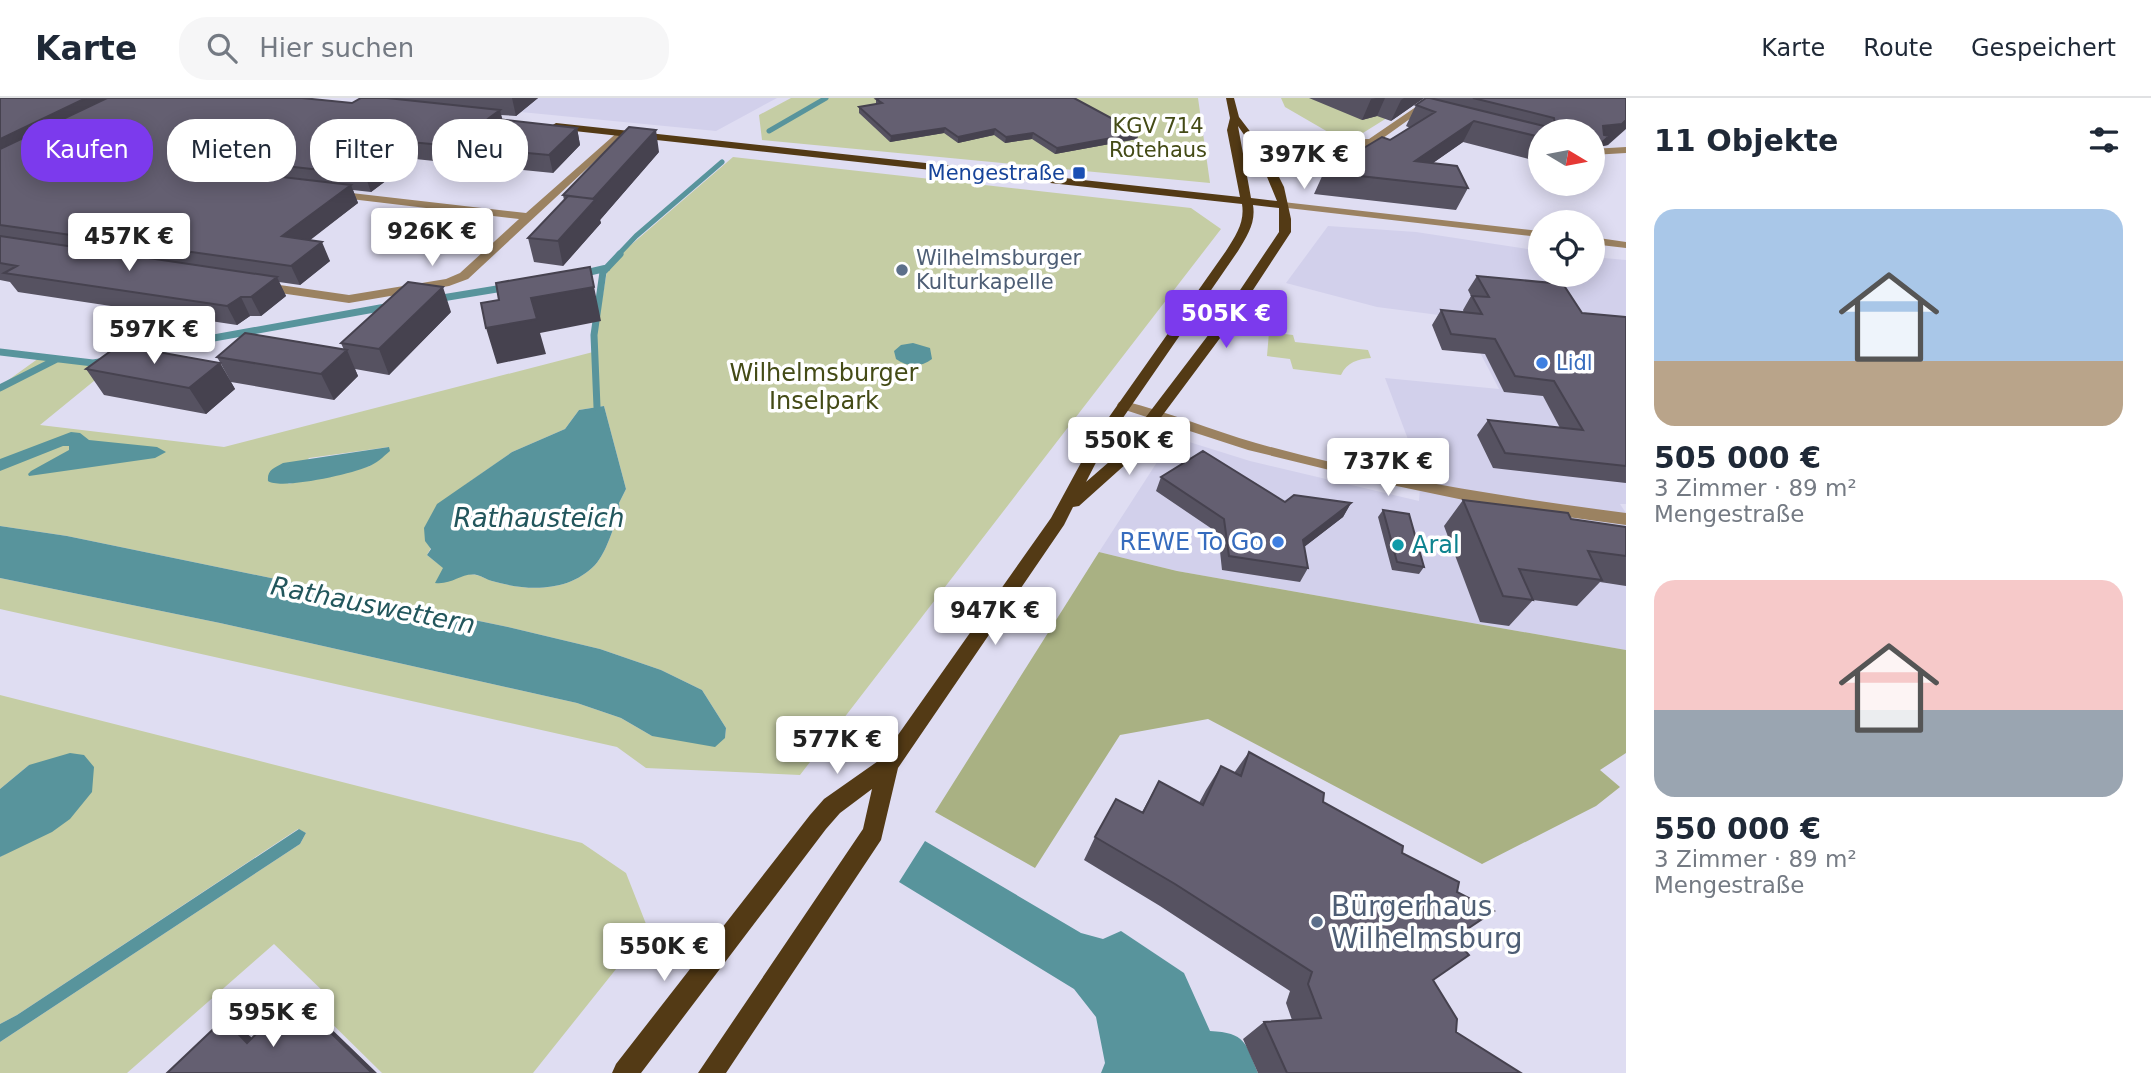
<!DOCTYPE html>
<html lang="de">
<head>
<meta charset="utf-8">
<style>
	body { margin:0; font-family:"DejaVu Sans",sans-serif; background:#f6f6f7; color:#1f2937; height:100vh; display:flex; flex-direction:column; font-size:26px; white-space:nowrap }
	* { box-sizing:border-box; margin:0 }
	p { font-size:23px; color:#747a83 }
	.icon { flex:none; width:38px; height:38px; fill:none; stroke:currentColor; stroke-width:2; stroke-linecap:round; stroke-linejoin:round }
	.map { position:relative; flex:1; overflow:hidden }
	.side { display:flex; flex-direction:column; background:#fff; width:525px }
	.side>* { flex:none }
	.banner { position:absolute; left:21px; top:21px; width:665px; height:63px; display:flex; gap:14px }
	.needle { width:46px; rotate:100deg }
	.controls { position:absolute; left:1528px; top:21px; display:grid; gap:14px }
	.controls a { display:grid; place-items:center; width:77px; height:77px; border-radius:50%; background:#fff; box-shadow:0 4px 18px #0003; font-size:35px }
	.price { position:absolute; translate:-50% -60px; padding:0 16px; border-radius:7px; background:#fff; color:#222; font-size:23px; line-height:46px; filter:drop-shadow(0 2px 4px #0008) }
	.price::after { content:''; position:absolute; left:50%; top:42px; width:21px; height:16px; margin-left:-10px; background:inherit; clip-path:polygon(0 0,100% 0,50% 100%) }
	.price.active { background:#7c3aed; color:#fff }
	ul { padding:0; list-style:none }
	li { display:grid; align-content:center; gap:14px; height:371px; padding:0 28px }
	li span { display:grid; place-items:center; height:217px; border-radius:21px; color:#555 }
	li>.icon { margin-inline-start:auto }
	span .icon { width:126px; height:126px; fill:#fffc; stroke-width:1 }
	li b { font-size:30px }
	h2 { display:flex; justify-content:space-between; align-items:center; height:84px; padding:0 28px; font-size:30px }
	.chip { padding:0 24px; border-radius:28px; background:#fff; box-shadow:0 4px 18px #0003; font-size:24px; line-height:63px }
	.chip.active { background:#7c3aed; color:#fff }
	header { display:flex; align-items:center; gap:42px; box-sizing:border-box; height:98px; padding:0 35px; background:#fff; border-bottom:2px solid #e0e1e3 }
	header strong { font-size:33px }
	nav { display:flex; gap:38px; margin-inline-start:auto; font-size:24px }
	.search { width:490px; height:63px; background:#f6f6f7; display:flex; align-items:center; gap:18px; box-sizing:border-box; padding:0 24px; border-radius:28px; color:#747a83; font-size:26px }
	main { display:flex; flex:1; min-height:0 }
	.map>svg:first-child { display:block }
	.built { fill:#d2d0eb }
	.green { fill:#c5cda4; fill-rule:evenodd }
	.forest { fill:#a9b183 }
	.water { fill:#58949c }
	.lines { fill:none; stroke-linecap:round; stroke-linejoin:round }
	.stream-far1 { stroke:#58949c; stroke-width:5 }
	.stream { stroke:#58949c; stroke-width:7 }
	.minor { fill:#9b8261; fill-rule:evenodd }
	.major { fill:#533a15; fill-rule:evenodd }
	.wall { fill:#565261 }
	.shaded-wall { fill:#46424f }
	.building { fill:#645f71; stroke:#46424f; stroke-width:2 }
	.transit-dot { fill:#1a4fb4; stroke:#fff; stroke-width:2.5 }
	.service-dot { fill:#5c6f8a; stroke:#fff; stroke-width:2.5 }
	.shop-dot { fill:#3f7fe0; stroke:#fff; stroke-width:2.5 }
	.culture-dot { fill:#0f9aa8; stroke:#fff; stroke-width:2.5 }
	.labels { text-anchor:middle; stroke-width:7; stroke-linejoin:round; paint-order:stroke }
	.far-park-label { font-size:21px; fill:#444b16; stroke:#fff }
	.far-transit-label { font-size:21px; fill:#164399; stroke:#fff; text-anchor:end }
	.far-service-label { font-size:21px; fill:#4e5e75; stroke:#fff; text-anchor:start }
	.far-shop-label { font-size:21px; fill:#366cbe; stroke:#fff; text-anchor:start }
	.park-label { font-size:24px; fill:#444b16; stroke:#fff }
	.shop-label { font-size:24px; fill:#366cbe; stroke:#fff; text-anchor:end }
	.culture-label { font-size:24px; fill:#0d838f; stroke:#fff; text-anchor:start }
	.water-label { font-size:26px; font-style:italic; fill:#22565c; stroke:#fff }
	.near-service-label { font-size:28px; fill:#4e5e75; stroke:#fff; text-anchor:start }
</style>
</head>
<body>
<header>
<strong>Karte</strong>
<div class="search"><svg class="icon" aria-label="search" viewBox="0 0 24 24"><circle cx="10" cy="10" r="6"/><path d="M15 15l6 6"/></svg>Hier suchen</div>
<nav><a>Karte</a><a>Route</a><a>Gespeichert</a></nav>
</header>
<main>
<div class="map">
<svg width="1626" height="975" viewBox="0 0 1626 975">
	<rect width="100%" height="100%" fill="#dfddf2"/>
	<path class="built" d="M379 0H777L716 33Z
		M1328 128 1416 134 1540 153V177H1592L1593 159 1626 162V406H1620L1626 415V552L1177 473 1099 454 1161 358 1186 343 1250 363 1419 403 1421 376 1385 280 1499 291 1462 220 1377 209 1286 185Z"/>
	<path class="green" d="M791 0H1198L1210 85 762 42 759 17Z
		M1281 0H1419L1350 43 1335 38 1285 9Z
		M733 59 1191 110 1221 131 800 677 646 670 617 649 0 511V480L220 525 577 605 621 620 652 638 725 640 726 630 702 592 661 572 600 551 508 529 67 438 0 428V288L39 260 95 267 116 265 40 327 224 349 593 254 607 173 625 152ZM604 308 626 391 619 405 620 413C613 429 607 454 595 467 568 495 526 493 492 483 486 481 482 478 476 477 453 473 446 473 427 457L465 387 512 354 565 331 579 312ZM389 349 370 368 288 386 309 360Z
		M1269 234 1293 237 1295 244 1368 252 1371 260C1358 261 1347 264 1341 277L1293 271 1290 261 1267 258Z
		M0 597 582 745 626 775 648 831 533 975H382L317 911 329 899 274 846 127 975H0V944L300 746 306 735 298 731 17 917 0 926V759L16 750 29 667 0 691Z"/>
	<path class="forest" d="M1099 454 1177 473 1626 552V655L1600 672 1620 689 1596 708 1482 766 1208 621 1120 637 1035 770 935 714Z"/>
	<path class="water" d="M913 245 930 250 932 261C921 270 907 269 896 261L894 253 901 247Z
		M604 308 626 391 619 405 620 413C613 429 607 454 595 467 568 495 526 493 492 483 487 482 482 478 477 477 462 474 453 487 435 485L443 470 427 457 431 451 425 443 424 430 437 406 512 354 565 331 579 312Z
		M71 334 80 335 89 342 157 349 166 354 155 360 29 378 28 376 31 373 69 352V348H63L0 373V361Z
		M389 349 390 353C383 359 376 366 367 369 351 376 281 392 268 383 267 372 274 370 283 365Z
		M0 428 67 438 508 529 600 551 661 572 702 592 726 630 725 640 715 649 652 638 621 620 577 605 220 525 0 480Z
		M70 655 84 657 94 669 92 694 70 721 52 734 0 759V691L29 667Z
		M299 731 306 735 300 746 0 944V926L17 917Z
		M925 743 1081 835 1103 841 1121 833 1184 875 1210 933C1246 935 1245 944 1258 975H1101L1105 965 1096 919 1074 891 899 784Z"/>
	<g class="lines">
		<path class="stream-far1" d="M769 33 826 0
			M618 157 636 138 722 64"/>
		<path class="stream" d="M581 176 607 170
			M436 201 509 189
			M0 254 93 265 106 263
			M144 256 197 243 391 208
			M0 290 57 261
			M597 309 594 237 603 174 620 156"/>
		<path class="minor" d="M1429 0H1439L1351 63 1317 65 1298 59 1292 50 1315 42 1369 41ZM1361 47C1345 58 1319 67 1303 51L1315 48Z
			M620 32 625 35 623 37 468 181 449 188 349 205 259 192 253 188 259 184 349 197 446 181 460 175 519 121 334 99 329 96 334 93 526 115Z
			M1626 49V55L1592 57V51Z
			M1283 104 1540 133V139L1279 109V105Z
			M1592 139 1626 144V150L1592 146Z
			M1124 303C1169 314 1211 332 1256 345 1377 379 1502 399 1626 415V427L1502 410 1387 386 1248 352 1119 310 1117 307 1119 304Z"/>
		<path class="major" d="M1226 0H1234L1239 19 1268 57 1284 89 1291 121V134L1232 224 1127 365 1079 408 1073 409 1064 427 898 670 881 742 726 975H698L863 731 872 691 840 715 826 731 641 975H612L616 966 810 717 824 701 881 661 1051 420 1095 339 1226 153C1236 137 1245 124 1242 106L556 31 551 28 556 25 1240 99 1227 32 1230 20ZM1238 28 1258 57 1277 103 1251 100ZM1253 107 1279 110V134L1222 219 1117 357 1086 384 1107 343 1238 153C1247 138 1256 125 1253 107Z"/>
	</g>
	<path class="wall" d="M0 0 352 5 361 0H538L516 18 501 17 502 22 577 30 580 47 553 75 415 61 371 94 353 92 358 105 309 142 330 163 300 187 279 184 286 198 261 218H250L237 227 18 194 10 184 0 182Z
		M1309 0H1424L1391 23 1377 18 1362 22Z
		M1434 0H1626L1608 47 1603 48 1592 62V33H1540V64L1463 44 1433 65 1468 90 1456 112 1314 96 1324 74 1390 42 1410 30 1406 28 1416 7Z
		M876 1 1139 35 1137 41 1055 56 1032 41 1005 45 994 37 958 45 944 35 890 44 859 15V9L876 6Z
		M659 54 600 122 601 125 563 168 534 164 528 140 564 102 563 97Z
		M1477 178 1582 215 1626 219V385L1493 370 1477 337 1488 322 1560 330 1543 298 1504 294 1485 256 1442 252 1432 227 1441 212 1464 215 1463 212 1471 198 1468 192Z
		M451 214 389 277 355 271 358 278 334 302 231 284 217 259 344 252 341 245Z
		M220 265 235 291 206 316 104 297 86 271Z
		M1161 379 1285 404 1351 405 1343 419 1304 449 1308 470 1300 484 1222 472 1218 435 1156 393Z
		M1463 402 1571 421 1626 429V488L1600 484 1577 508 1533 502 1509 528 1480 524 1444 428Z
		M1383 412 1424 469 1419 476 1392 472 1378 419Z
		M1249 654 1323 704 1402 755 1457 794 1455 841 1433 882 1456 934 1521 975H1258L1243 941 1264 924 1292 922 1286 905 1290 893 1160 808 1084 762 1095 739 1142 714 1159 683 1199 705 1206 692 1221 668 1234 675Z"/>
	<path class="shaded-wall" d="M86 0H129L0 63V41Z
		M512 0H538L516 18Z
		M1376 0H1385L1377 18 1362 22 1371 1Z
		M1404 0H1424L1391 23 1401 2Z
		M500 12 504 28 489 20Z
		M1626 22V31L1608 47 1603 48 1592 62V53L1603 28Z
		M1474 23 1463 44 1407 83 1415 63Z
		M577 30 580 47 553 75 549 57Z
		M945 30 944 35 890 44 891 38Z
		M995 31 994 37 958 45V39Z
		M656 32 659 54 600 122 601 125 563 168 558 143 593 101Z
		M1033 35 1032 41 1005 45 1006 39Z
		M1139 35 1137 41 1055 56 1057 50Z
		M410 44 415 61 371 94 365 77Z
		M181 49 190 67 174 57V53Z
		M351 87 358 105 291 157 282 138Z
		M322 144 330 163 300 187 291 168Z
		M590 169 601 223 540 235 546 256 497 266 486 230 531 200Z
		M277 179 286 198 261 218 251 199Z
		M443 189 451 214 389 277 379 251Z
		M241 199 250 218 237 227 227 208Z
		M347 252 358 278 334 302 321 276Z
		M220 265 235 291 206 316 189 290Z
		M1351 405 1343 419 1295 456 1303 442Z
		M294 899 317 917 377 975H372Z
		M224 921 250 938 273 961 247 945Z"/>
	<path class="building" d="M0 0H86L0 41Z
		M107 0H302L352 5 361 0H387L500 12 489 20 577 30 549 57 410 44 365 77 206 59 181 49 174 53V57L203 70 351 87 282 138 322 144 291 168 0 127V51Z
		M880 0H1074L1139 35 1057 50 1033 35 1006 39 995 31 958 39 945 30 891 38 859 9 882 5 876 1Z
		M1426 0H1430L1552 30 1555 28 1554 20 1473 0H1626V22L1622 26 1603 28 1604 37 1609 38 1593 53 1592 33H1540V39L1474 23 1415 63 1457 68 1468 90 1324 74 1382 39 1390 42 1435 14 1416 7Z
		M629 29 656 32 593 101 563 97Z
		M568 98 596 101 558 143 528 140Z
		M0 138 277 179 251 199H241L227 208 4 175 17 168 0 165Z
		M590 169 594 189 531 200 537 221 486 230 481 205 499 202 496 185Z
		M1477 178 1563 186 1582 215 1626 219V368L1505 355 1488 322 1583 332 1554 283 1515 278 1495 241 1451 236 1441 212 1482 216 1472 198 1489 199Z
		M408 184 443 189 379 251 341 245Z
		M245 235 347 252 321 276 217 259Z
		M119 247 220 265 189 290 86 271Z
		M1203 353 1285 404 1294 397 1351 405 1303 442 1308 470 1229 458 1224 421 1161 379Z
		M1463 402 1568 415 1571 421 1626 429V458L1588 453 1602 482 1519 471 1533 502 1503 498Z
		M1383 412 1409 416 1424 469 1397 464Z
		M1249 654 1324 695 1323 704 1403 748 1402 755 1459 784 1457 794 1494 813 1454 840 1469 857 1433 882 1457 921 1456 934 1521 975H1287L1264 924 1321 920 1308 886 1312 874 1175 786 1095 739 1116 701 1143 715 1159 683 1203 707 1221 668 1241 678Z
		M294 899 372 975H167L224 921 247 945Z"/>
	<rect class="transit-dot" x="1072" y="68" width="14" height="14" rx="3.5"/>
	<g class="service-dot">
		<circle cx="902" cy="172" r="7"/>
		<circle cx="1317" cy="824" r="7"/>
	</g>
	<g class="shop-dot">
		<circle cx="1542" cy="265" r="7"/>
		<circle cx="1278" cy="444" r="7"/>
	</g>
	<circle class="culture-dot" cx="1398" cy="447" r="7"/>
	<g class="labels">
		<g class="far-park-label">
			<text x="1158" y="35">KGV 714<tspan x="1158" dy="24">Rotehaus</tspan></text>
		</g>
		<g class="far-transit-label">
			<text x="1065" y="82">Mengestraße</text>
		</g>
		<g class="far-service-label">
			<text x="916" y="167">Wilhelmsburger<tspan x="916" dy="24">Kulturkapelle</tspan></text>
		</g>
		<g class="far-shop-label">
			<text x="1556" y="272">Lidl</text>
		</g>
		<g class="park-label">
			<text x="824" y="283">Wilhelmsburger<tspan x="824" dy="28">Inselpark</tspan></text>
		</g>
		<g class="shop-label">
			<text x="1264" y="452">REWE To Go</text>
		</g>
		<g class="culture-label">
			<text x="1412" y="455">Aral</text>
		</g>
		<g class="water-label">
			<text x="539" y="429">Rathausteich</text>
			<text transform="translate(373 507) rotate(11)" y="9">Rathauswettern</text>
		</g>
		<g class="near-service-label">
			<text x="1331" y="818">Bürgerhaus<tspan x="1331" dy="32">Wilhelmsburg</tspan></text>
		</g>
	</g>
</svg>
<div class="controls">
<a><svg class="needle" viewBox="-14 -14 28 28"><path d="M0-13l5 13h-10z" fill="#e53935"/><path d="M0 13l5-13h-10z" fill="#747a83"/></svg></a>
<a><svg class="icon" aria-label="locate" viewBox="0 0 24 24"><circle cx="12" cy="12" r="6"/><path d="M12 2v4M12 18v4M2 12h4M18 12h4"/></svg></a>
</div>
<b class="price" style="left:1304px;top:93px">397K €</b>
<b class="price" style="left:432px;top:170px">926K €</b>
<b class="price" style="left:129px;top:175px">457K €</b>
<b class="price active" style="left:1226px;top:252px">505K €</b>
<b class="price" style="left:154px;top:268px">597K €</b>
<b class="price" style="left:1129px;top:379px">550K €</b>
<b class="price" style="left:1388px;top:400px">737K €</b>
<b class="price" style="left:995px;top:549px">947K €</b>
<b class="price" style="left:837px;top:678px">577K €</b>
<b class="price" style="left:664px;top:885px">550K €</b>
<b class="price" style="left:273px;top:951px">595K €</b>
<div class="banner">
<a class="chip active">Kaufen</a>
<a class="chip">Mieten</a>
<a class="chip">Filter</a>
<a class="chip">Neu</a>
</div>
</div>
<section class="side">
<h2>11 Objekte<svg class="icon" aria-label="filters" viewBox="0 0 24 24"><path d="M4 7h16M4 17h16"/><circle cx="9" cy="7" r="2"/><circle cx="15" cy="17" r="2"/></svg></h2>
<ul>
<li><span style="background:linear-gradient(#a9c7e8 70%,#b9a48a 0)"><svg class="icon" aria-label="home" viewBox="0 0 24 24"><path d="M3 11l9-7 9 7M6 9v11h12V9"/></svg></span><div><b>505 000 €</b><p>3 Zimmer · 89 m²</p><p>Mengestraße</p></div></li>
<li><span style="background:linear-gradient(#f6c9c9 60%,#9aa5b1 0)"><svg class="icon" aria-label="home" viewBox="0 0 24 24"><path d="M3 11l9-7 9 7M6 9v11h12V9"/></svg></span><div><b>550 000 €</b><p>3 Zimmer · 89 m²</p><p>Mengestraße</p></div></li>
</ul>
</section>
</main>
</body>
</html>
